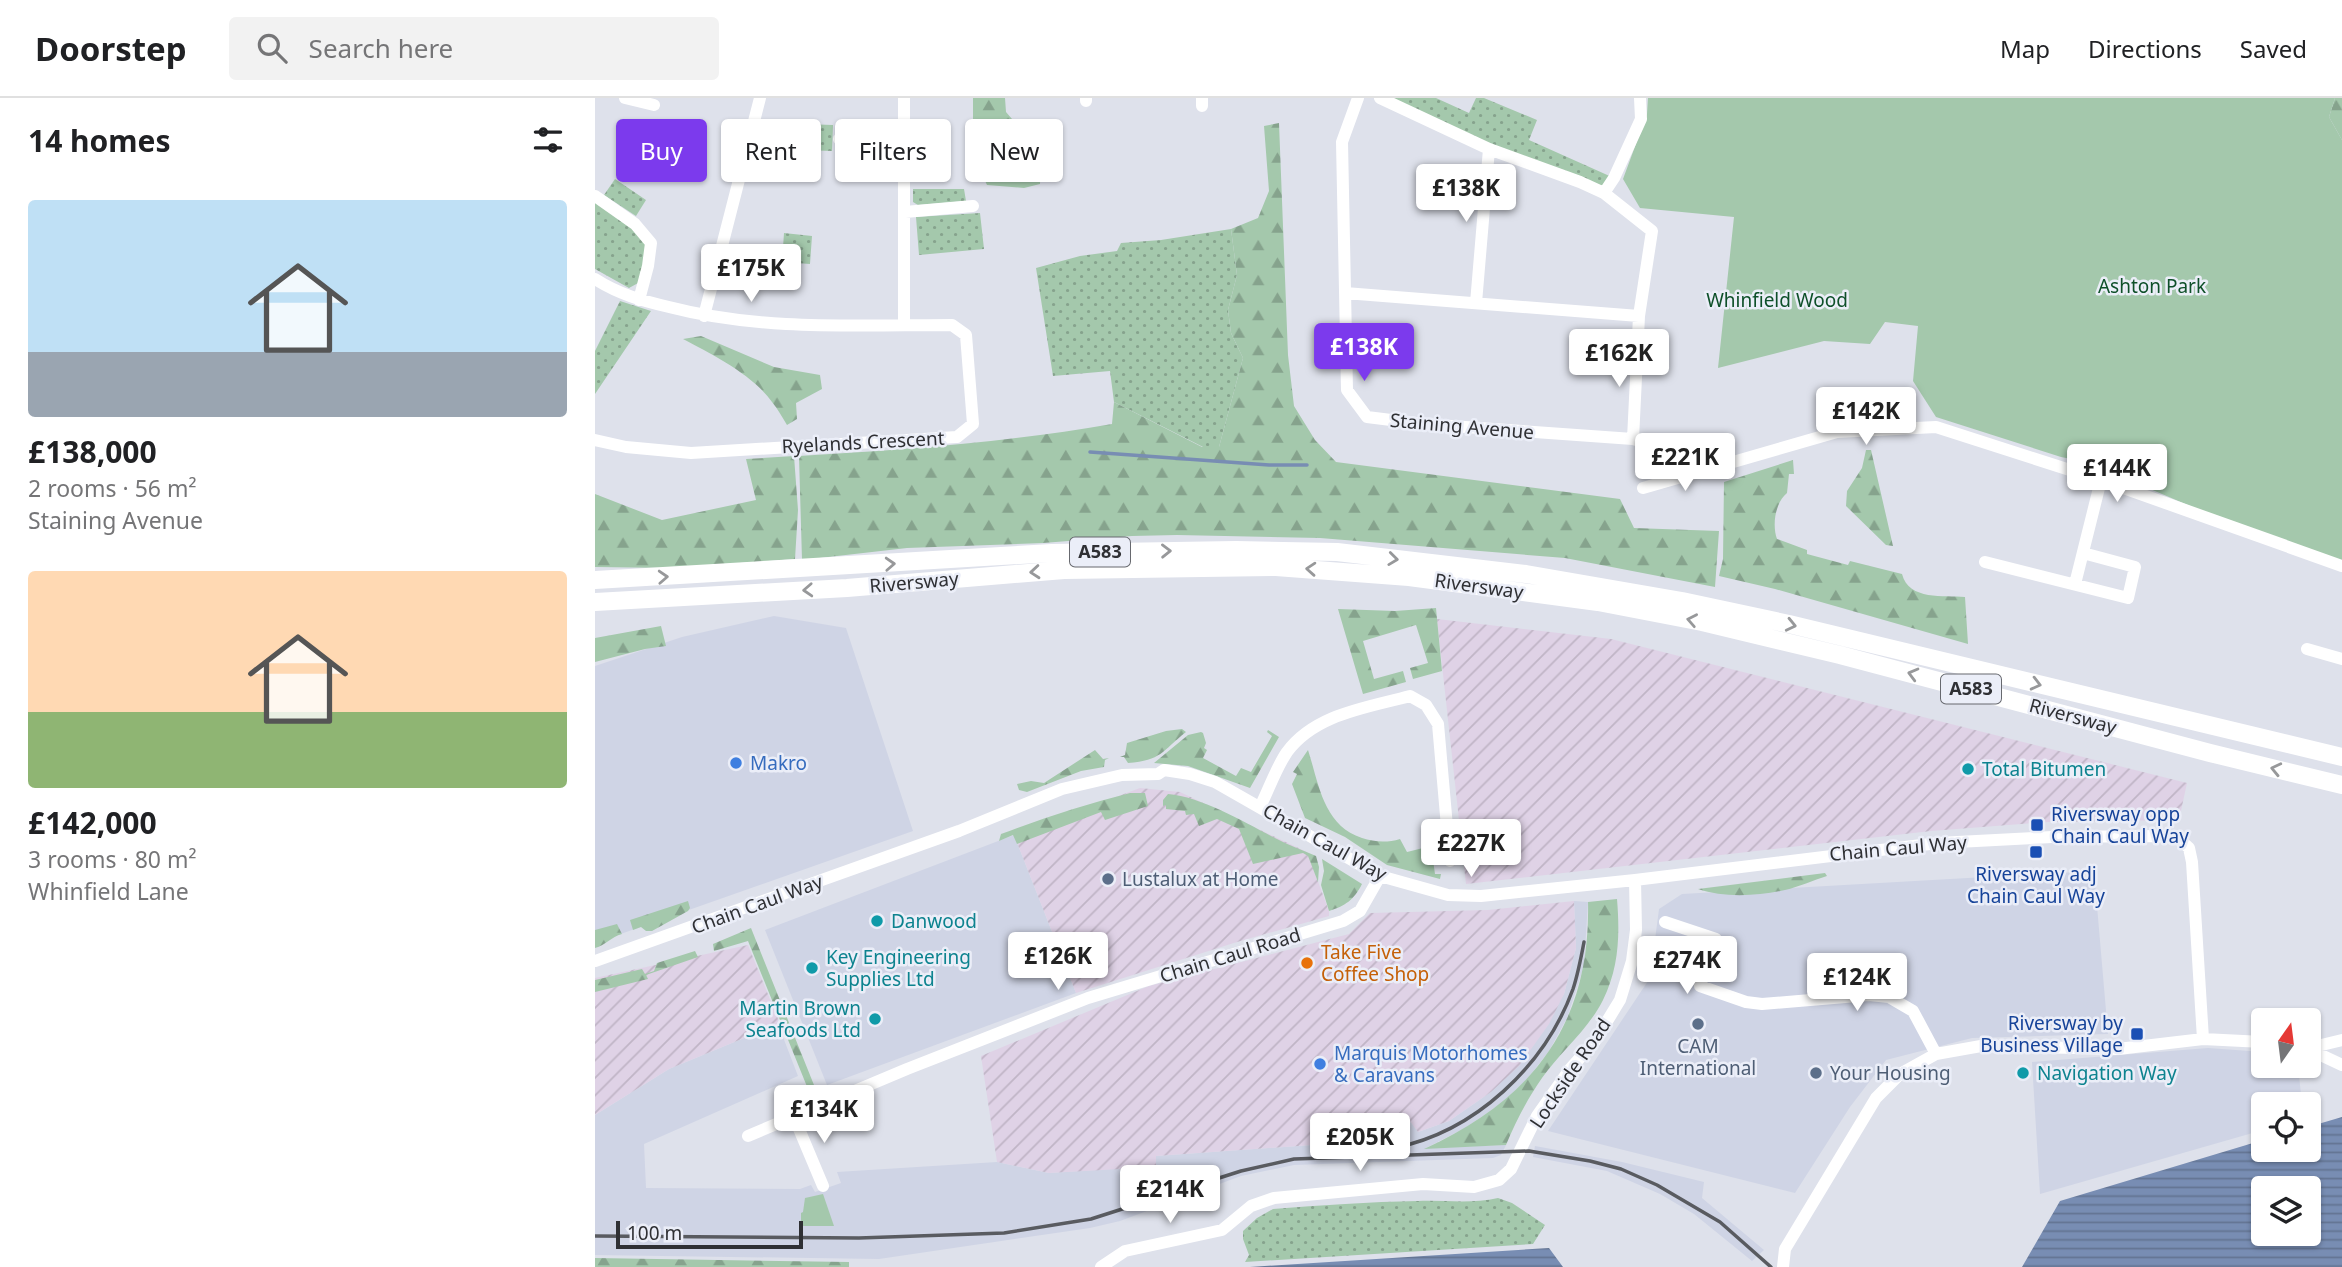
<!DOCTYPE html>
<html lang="en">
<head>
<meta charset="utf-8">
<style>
	body { margin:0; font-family:"Noto Sans",sans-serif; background:#f2f2f2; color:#202124; height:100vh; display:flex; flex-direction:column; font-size:26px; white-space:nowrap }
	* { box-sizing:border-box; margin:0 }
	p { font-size:23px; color:#757577 }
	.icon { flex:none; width:38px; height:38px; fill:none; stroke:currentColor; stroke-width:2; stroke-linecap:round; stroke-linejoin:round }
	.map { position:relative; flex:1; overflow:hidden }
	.sheet { display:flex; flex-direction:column; background:#fff; width:595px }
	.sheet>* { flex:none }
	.banner { position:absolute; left:21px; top:21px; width:665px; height:63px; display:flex; gap:14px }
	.needle { width:46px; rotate:14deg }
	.tools { position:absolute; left:1656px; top:910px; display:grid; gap:14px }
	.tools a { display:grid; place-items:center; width:70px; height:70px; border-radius:7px; background:#fff; box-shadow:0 2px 5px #0004; font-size:35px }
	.scale { position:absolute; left:21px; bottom:18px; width:187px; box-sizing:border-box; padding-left:7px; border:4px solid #2f3034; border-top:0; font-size:19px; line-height:24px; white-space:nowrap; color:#2f3034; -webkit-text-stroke:5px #ebeef8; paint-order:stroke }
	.price { position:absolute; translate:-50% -60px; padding:0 16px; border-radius:7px; background:#fff; color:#222; font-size:23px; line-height:46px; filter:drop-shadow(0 2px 4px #0008) }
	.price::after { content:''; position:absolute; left:50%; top:42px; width:21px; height:16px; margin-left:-10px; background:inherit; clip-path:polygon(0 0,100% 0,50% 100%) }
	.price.current { background:#7c3aed; color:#fff }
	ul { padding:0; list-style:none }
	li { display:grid; align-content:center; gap:14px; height:371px; padding:0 28px }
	li span { display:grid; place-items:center; height:217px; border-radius:7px; color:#555 }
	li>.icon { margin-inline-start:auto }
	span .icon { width:126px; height:126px; fill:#fffc; stroke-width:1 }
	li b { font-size:30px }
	h2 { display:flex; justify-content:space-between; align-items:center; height:84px; padding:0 28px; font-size:30px }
	.chip { padding:0 24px; border-radius:7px; background:#fff; box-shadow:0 2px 5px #0004; font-size:24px; line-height:63px }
	.chip.current { background:#7c3aed; color:#fff }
	header { display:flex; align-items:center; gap:42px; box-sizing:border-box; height:98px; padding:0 35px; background:#fff; border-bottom:2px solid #e0e0e0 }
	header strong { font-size:33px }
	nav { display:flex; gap:38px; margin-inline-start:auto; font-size:24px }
	.search { width:490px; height:63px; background:#f2f2f2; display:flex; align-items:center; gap:18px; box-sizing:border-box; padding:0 24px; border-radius:7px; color:#757577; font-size:26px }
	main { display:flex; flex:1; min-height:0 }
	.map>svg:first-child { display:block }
	.built { fill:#cfd4e5 }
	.industrial { fill:url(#industrial-furrows) }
	.grass { fill:url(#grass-dots) }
	.forest { fill:url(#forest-firs) }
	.park { fill:#a4c8ac }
	.water { fill:url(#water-rules); fill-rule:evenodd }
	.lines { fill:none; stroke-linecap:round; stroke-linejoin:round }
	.stream { stroke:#788db3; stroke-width:3.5 }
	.minor { stroke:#fff; stroke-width:12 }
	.highway { stroke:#fff; stroke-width:18 }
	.rail { stroke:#595b60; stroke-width:3.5 }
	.oneway { stroke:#97989a }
	.shop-dot { fill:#3f7fe0; stroke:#ebeef8; stroke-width:2.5 }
	.culture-dot { fill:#0f9aa8; stroke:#ebeef8; stroke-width:2.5 }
	.transit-dot { fill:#1a4fb4; stroke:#ebeef8; stroke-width:2.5 }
	.service-dot { fill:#5c6f8a; stroke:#ebeef8; stroke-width:2.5 }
	.food-dot { fill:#e8710a; stroke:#ebeef8; stroke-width:2.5 }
	.labels { text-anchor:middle; stroke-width:5; stroke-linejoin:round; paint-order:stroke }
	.shield { fill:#ebeef8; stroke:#67696f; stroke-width:2 }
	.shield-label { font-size:18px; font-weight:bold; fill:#2f3034 }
	.park-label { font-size:19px; fill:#0e5029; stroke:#ebeef8 }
	.street-label { font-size:19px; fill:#2f3034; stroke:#ebeef8 }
	.shop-label { font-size:19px; fill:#366cbe; stroke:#ebeef8; text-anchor:start }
	.culture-label { font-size:19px; fill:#0d838f; stroke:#ebeef8; text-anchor:start }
	.transit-label { font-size:19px; fill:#164399; stroke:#ebeef8; text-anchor:start }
	.service-label { font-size:19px; fill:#4e5e75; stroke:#ebeef8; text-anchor:start }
	.food-label { font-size:19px; fill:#c56008; stroke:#ebeef8; text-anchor:start }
</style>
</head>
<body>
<header>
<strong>Doorstep</strong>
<div class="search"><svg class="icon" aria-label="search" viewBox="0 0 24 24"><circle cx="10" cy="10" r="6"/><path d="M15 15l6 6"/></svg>Search here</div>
<nav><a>Map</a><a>Directions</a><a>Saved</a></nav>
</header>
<main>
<section class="sheet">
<h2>14 homes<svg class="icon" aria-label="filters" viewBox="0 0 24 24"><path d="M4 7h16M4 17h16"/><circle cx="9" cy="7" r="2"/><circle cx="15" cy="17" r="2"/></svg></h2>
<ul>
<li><span style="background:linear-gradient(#bfe0f5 70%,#9aa5b1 0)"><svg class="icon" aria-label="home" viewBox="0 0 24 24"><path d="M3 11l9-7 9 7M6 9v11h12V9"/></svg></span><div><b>£138,000</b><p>2 rooms · 56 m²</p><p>Staining Avenue</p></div></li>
<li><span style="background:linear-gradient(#ffd9b3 65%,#8fb573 0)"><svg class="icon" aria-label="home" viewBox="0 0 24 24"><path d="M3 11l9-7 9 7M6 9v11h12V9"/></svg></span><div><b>£142,000</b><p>3 rooms · 80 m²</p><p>Whinfield Lane</p></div></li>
</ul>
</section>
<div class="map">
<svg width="1747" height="1169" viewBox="0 0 1747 1169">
	<defs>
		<pattern id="industrial-furrows" width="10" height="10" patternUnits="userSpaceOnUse" patternTransform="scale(1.75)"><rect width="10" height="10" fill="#dfd2e6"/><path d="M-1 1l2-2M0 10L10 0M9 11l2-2" fill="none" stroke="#c0b5c6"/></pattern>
		<pattern id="grass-dots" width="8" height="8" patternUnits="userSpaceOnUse" patternTransform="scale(1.75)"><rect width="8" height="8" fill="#a4c8ac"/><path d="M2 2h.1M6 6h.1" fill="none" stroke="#86a38d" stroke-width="1.8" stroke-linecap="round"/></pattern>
		<pattern id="forest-firs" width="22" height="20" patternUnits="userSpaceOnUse" patternTransform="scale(1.75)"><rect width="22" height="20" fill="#a4c8ac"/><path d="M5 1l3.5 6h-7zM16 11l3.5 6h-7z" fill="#86a38d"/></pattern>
		<pattern id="water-rules" width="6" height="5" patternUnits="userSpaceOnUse" patternTransform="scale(1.75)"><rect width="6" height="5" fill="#788db3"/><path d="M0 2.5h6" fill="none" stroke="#637492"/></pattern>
	</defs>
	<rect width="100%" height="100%" fill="#dee1eb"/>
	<path class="built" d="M179 518 251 530 318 733 0 845V568L87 539Z
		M419 737 481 895 232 987 170 832Z
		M1499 773 1513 936 1377 940 1291 962 1255 1009 1200 1095 953 1033 1055 880 1064 811 1087 796Z
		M979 803 993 804 989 868 972 920 954 953 933 980 907 1005 870 1030 831 1050 911 1047 906 1057 898 1060 699 1067 646 1078 525 1123 495 1130 284 1161 0 1157V1017L74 971 183 926 203 978 49 1046 51 1090 205 1091 216 1087 220 1094 246 1085 242 1074 402 1064 454 1075 561 1068V1058L774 1043 792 1029 815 1022 823 1034 854 1023 896 994 969 896 981 850Z
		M1613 950 1668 954V968H1703L1707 1006H1668V1032L1445 1096 1437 964Z
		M940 1048 1027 1064 1109 1084 1107 1100 1169 1152 1157 1163 1099 1116 1065 1096 1012 1073 938 1059Z"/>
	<path class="industrial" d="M842 521 1016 541 1592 685 1584 722 1453 724 1336 733 871 786Z
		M545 690 585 694 712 754 734 813V818L642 844 481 895 419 737Z
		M979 803 981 850 969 896 954 926 924 968 896 994 854 1023 823 1034 814 1022 792 1029 774 1043 561 1058V1069L454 1075 402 1064 386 958 554 888 754 836 775 815 893 812Z
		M153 847 183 921V926L74 971 0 1017V880Z"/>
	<path class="grass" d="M787 0H841L874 15 881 0H889L942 22 934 42 1019 80 1009 95Z
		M209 26 238 27 237 53 209 52Z
		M20 81 51 102 41 118 9 97Z
		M318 91H369L371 103 323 107 318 104Z
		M0 104 40 131 52 149 45 184 34 190 0 171Z
		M385 115 389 151 324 157 321 119Z
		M636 131 642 177 633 212 636 235 648 260 624 349H608L519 304 515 273 458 278 441 170 485 158 522 153 526 145 566 142Z
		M189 135 217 138 215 166 187 164Z
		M25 203 56 213 0 296V253Z
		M903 1100 917 1105 950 1127 938 1146 650 1164 654 1157 648 1141V1133L662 1120 678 1111C726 1107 774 1104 823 1103 850 1102 877 1106 903 1100Z"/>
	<path class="forest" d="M378 0H410L411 14 446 55 445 86 429 90 392 87 378 57Z
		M1740 0H1747V42L1734 19Z
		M684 25 693 257 699 308 720 342 741 364 1025 401 1039 430 1124 433 1120 489 970 460 725 440 582 437 537 438 448 445 312 450 207 462 204 358C309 352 414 344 517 326L519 304 607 349H624L648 260 636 235 633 212 642 177 636 131 663 120 674 93 669 28Z
		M106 238 179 269 225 277 227 291 201 305 202 321 192 327C187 319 183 311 177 304 158 277 117 256 88 241Z
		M1271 352H1276L1298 448 1291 447 1251 408 1252 393 1267 370Z
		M199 358 203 412 200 461 77 470 0 469V396L67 422 161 402 151 361Z
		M1198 362 1199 376H1194L1192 395C1180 405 1177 427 1182 441L1212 452V456L1253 467 1255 463 1307 476C1314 503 1349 497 1370 499L1373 546 1180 491 1124 478 1128 461 1129 384Z
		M841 510 847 573 818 581 815 570 833 565 821 527 768 543 779 581 808 573 811 584 768 596 743 511 800 513Z
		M66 528 71 548 50 551 0 564V540Z
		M587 631 591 634C566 654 567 662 533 665L529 659H525L530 657 532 645 571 633Z
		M673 632 684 639 655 690 593 668 559 665 593 637 606 634 608 635 611 645 609 650 612 652 608 660 641 678 646 670 656 674 677 638 672 634Z
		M500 652 508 661 514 660 510 662 509 669 486 673 432 694 424 692 422 686 436 683 449 685Z
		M713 652C724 686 728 727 767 740 779 744 792 745 805 741L812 754 836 748 840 776H846L845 781 792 767 750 739 710 720 697 686 702 676 698 674Z
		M535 695H550L553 708 510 722 506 714 422 746 418 737 404 743 406 736C448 720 491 706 535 695Z
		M573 696C607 699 649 724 680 740 693 747 708 752 721 758L724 769 723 784 713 758 708 755 658 766 644 731 622 721 604 728 599 716 591 717 590 713 571 711V707L568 708V702Z
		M727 761 767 786C759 802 750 808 734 813L726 787 729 773Z
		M1230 775 1232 778C1218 782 1204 789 1190 792 1163 798 1129 800 1103 791Z
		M1022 801C1025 837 1024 870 1008 902 993 932 966 953 947 980 933 1000 921 1023 911 1047L829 1051C937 1002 996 926 993 804Z
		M93 803 95 810 93 813 57 833H51L46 829 38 832 35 822Z
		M22 826 27 836C16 839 11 847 0 850V832Z
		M156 830 223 997V998L215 996 153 843 119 853 118 846Z
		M100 853 103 859 51 877 53 881 0 894V882L47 871 50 876 59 873 62 865Z
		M0 1160 254 1164V1169H0Z"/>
	<path class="park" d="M1053 0H1740L1734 19 1747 42V463L1698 452 1492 364 1466 359 1341 319 1318 283 1323 228 1290 224 1275 246 1229 243 1123 270 1139 119 1045 110 1028 81 1052 16Z
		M228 1096 239 1128H206V1115L208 1114 210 1100Z"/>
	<path class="water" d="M1747 1019V1169H1427L1465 1103 1668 1042V1052H1713V1029ZM1668 1090H1713V1136H1668Z
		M954 1150 968 1169H655Z"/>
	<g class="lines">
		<path class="stream" d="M495 354 674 367H712"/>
		<path class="minor" d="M30 0 59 7
			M607 0V8
			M763 0 747 44 752 292 772 319 828 326 1038 341
			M785 0 894 51 985 84 1009 95 1057 133 1044 218 1038 341 1123 367
			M491 3V0
			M244 41 309 44
			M1009 95 1019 80 1046 21 1045 0
			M0 98 40 126 56 145 53 168 44 202
			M310 114 378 108
			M0 181C23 196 48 203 74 209 166 233 263 227 357 227L371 237 378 326 362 339 96 355 31 349 0 342
			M750 195 1044 218
			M881 205 894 51
			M109 218 165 0
			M309 227V0
			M1048 390 1242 334 1341 329 1506 382 1747 468
			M1390 464 1533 500 1540 469 1488 455
			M1480 486 1506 382
			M1712 551 1747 561
			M665 709C674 691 681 670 692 654 720 616 771 610 815 598L831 607 843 626 855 763
			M1070 824 1121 841 1105 888 1151 904 1167 906 1274 897 1294 899 1318 913 1341 956
			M0 863 364 733 467 691 527 677 563 676 569 672 595 676 620 684 785 778 853 797 886 798 1040 782 1343 745 1457 739 1569 738 1584 741 1594 750 1597 764 1608 941
			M1714 950 1747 942
			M1713 951 1747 967
			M199 1019 228 1088
			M153 1038 312 971 493 900 748 823 765 813 785 778
			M506 1169 530 1153 627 1132 656 1108 679 1100 828 1086 879 1089 904 1082 916 1071 942 1018 975 971 1000 943 1025 902 1037 863 1041 832 1040 782
			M1188 1169 1190 1151 1281 1000 1305 976 1341 956 1386 948 1523 951 1608 941 1668 944"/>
		<path class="highway" d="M0 482 457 455 641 452 742 454 931 476 1087 503 1194 526 1747 659
			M0 504 252 490 469 472 681 469 814 479 1003 504 1107 524 1245 557 1615 655 1747 687"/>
		<path class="rail" d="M799 1050C880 1034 950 968 978 891 983 876 986 860 989 844
			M0 1138 264 1140 409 1135 496 1121 646 1073 699 1061 934 1053 995 1063 1026 1071 1062 1087 1125 1124 1176 1169"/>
	</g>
	<defs><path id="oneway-chevron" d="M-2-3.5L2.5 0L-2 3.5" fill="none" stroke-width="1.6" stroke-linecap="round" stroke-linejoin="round" transform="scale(1.75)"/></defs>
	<g class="oneway">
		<use href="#oneway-chevron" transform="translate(571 453) rotate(-1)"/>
		<use href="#oneway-chevron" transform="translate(798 461) rotate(7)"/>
		<use href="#oneway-chevron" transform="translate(295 466) rotate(-3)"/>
		<use href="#oneway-chevron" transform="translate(716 471) rotate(-176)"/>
		<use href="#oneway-chevron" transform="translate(440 474) rotate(175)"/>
		<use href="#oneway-chevron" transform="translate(68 479) rotate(-3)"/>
		<use href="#oneway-chevron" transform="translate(213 492) rotate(177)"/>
		<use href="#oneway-chevron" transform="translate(1097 522) rotate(-169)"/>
		<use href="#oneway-chevron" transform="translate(1196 527) rotate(13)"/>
		<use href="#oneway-chevron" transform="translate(1318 576) rotate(-165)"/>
		<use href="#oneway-chevron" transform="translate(1441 586) rotate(14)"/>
		<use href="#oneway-chevron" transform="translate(1681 671) rotate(-167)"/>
	</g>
	<g class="shop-dot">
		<circle cx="141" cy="665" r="7"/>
		<circle cx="725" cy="966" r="7"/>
	</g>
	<g class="culture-dot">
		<circle cx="1373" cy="671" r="7"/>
		<circle cx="282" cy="823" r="7"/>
		<circle cx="217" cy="870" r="7"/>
		<circle cx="280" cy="921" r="7"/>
		<circle cx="1428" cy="975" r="7"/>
	</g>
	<g class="transit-dot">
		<rect x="1435" y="720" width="14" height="14" rx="3.5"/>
		<rect x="1434" y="747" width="14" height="14" rx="3.5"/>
		<rect x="1535" y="929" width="14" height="14" rx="3.5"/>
	</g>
	<g class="service-dot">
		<circle cx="513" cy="781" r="7"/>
		<circle cx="1103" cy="926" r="7"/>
		<circle cx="1221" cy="975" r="7"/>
	</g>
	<circle class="food-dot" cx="712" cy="865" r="7"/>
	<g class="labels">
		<g class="shield">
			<rect x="475" y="439.5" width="60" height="29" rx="5"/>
			<rect x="1346" y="576.5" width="60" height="29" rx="5"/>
		</g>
		<g class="shield-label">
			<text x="505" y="460">A583</text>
			<text x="1376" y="597">A583</text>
		</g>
		<g class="park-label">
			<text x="1557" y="195">Ashton Park</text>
			<text x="1182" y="209">Whinfield Wood</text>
		</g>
		<g class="street-label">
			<text transform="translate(867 328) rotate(5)" y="7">Staining Avenue</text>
			<text transform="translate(268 344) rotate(-3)" y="7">Ryelands Crescent</text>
			<text transform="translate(319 484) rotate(-5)" y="7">Riversway</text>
			<text transform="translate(884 488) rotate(8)" y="7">Riversway</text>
			<text transform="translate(1478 618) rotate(15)" y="7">Riversway</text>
			<text transform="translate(730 744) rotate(29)" y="7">Chain Caul Way</text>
			<text transform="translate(1303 750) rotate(-5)" y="7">Chain Caul Way</text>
			<text transform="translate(162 806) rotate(-20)" y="7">Chain Caul Way</text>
			<text transform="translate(635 857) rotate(-17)" y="7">Chain Caul Road</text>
			<text transform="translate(975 975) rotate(-56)" y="7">Lockside Road</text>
		</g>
		<g class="shop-label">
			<text x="155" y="672">Makro</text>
			<text x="739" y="962">Marquis Motorhomes<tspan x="739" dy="22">&amp; Caravans</tspan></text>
		</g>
		<g class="culture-label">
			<text x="1387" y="678">Total Bitumen</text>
			<text x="296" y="830">Danwood</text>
			<text x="231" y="866">Key Engineering<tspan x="231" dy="22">Supplies Ltd</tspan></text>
			<text x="266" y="917" text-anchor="end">Martin Brown<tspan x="266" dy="22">Seafoods Ltd</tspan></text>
			<text x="1442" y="982">Navigation Way</text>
		</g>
		<g class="transit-label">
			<text x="1456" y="723">Riversway opp<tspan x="1456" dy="22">Chain Caul Way</tspan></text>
			<text x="1441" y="783" text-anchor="middle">Riversway adj<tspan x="1441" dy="22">Chain Caul Way</tspan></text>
			<text x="1528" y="932" text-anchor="end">Riversway by<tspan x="1528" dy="22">Business Village</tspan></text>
		</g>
		<g class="service-label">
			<text x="527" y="788">Lustalux at Home</text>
			<text x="1103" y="955" text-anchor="middle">CAM<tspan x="1103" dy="22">International</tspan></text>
			<text x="1235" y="982">Your Housing</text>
		</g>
		<g class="food-label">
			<text x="726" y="861">Take Five<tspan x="726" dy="22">Coffee Shop</tspan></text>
		</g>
	</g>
</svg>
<div class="tools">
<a><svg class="needle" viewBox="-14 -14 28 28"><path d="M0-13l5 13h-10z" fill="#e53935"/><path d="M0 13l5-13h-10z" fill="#757577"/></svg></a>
<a><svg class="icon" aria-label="locate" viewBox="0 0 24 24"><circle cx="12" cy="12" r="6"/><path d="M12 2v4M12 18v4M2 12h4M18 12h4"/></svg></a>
<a><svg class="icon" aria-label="layers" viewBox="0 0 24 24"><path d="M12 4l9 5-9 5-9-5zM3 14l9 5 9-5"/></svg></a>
</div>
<div class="scale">100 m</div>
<b class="price" style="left:871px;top:126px">£138K</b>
<b class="price" style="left:156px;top:206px">£175K</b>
<b class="price current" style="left:769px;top:285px">£138K</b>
<b class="price" style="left:1024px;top:291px">£162K</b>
<b class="price" style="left:1271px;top:349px">£142K</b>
<b class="price" style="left:1090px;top:395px">£221K</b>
<b class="price" style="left:1522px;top:406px">£144K</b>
<b class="price" style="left:876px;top:781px">£227K</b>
<b class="price" style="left:463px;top:894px">£126K</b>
<b class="price" style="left:1092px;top:898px">£274K</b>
<b class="price" style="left:1262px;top:915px">£124K</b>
<b class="price" style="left:229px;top:1047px">£134K</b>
<b class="price" style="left:765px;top:1075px">£205K</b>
<b class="price" style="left:575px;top:1127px">£214K</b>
<div class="banner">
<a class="chip current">Buy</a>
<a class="chip">Rent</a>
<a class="chip">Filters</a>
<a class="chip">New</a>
</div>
</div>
</main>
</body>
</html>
